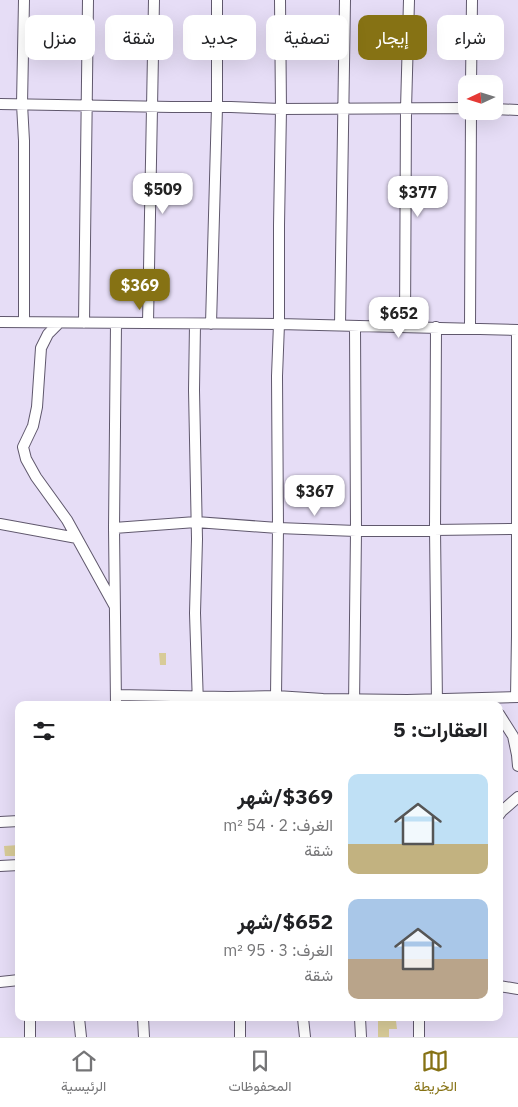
<!DOCTYPE html>
<html lang="ar">
<head>
<meta charset="utf-8">
<style>
	body { margin:0; font-family:"IBM Plex Sans",Vazirmatn,sans-serif; background:#f2f2f2; color:#202124; direction:rtl; height:100vh; display:flex; flex-direction:column; font-size:19px; white-space:nowrap }
	* { box-sizing:border-box; margin:0 }
	p { font-size:16px; color:#757577 }
	.icon { flex:none; width:28px; height:28px; fill:none; stroke:currentColor; stroke-width:2; stroke-linecap:round; stroke-linejoin:round }
	.map { position:relative; flex:1; overflow:hidden; direction:ltr }
	.details { position:absolute; left:15px; top:701px; width:488px; height:320px; display:flex; flex-direction:column; background:#fff; border-radius:10px; box-shadow:0 5px 20px #0002; direction:rtl }
	.details>* { flex:none }
	.top-card { position:absolute; left:15px; top:15px; width:489px; height:45px; direction:rtl; display:flex; gap:10px }
	.needle { width:32px; rotate:266deg }
	.fabs { position:absolute; left:458px; top:75px; display:grid; gap:10px }
	.fabs a { display:grid; place-items:center; width:45px; height:45px; border-radius:10px; background:#fff; box-shadow:0 5px 20px #0002; font-size:25px }
	.price { position:absolute; translate:-50% -42px; padding:0 11px; border-radius:10px; background:#fff; color:#222; font-size:16px; line-height:32px; filter:drop-shadow(0 1px 2px #0008) }
	.price::after { content:''; position:absolute; left:50%; top:30px; width:15px; height:11px; margin-left:-8px; background:inherit; clip-path:polygon(0 0,100% 0,50% 100%) }
	.price.active { background:#867214; color:#fff }
	ul { padding:0; list-style:none }
	li { display:flex; align-items:center; gap:15px; height:125px; padding:0 15px }
	li span { display:grid; place-items:center; flex:none; width:140px; height:100px; border-radius:10px; color:#555 }
	li>.icon { margin-inline-start:auto }
	span .icon { width:60px; height:60px; fill:#fffc; stroke-width:1 }
	li b { font-size:21px }
	h2 { display:flex; justify-content:space-between; align-items:center; height:60px; padding:0 15px; font-size:21px }
	.chip { padding:0 18px; border-radius:10px; background:#fff; box-shadow:0 5px 20px #0002; font-size:18px; line-height:45px }
	.chip.active { background:#867214; color:#fff }
	.tab-bar { display:flex; justify-content:space-around; align-items:center; height:70px; border-top:1px solid #e0e0e0; background:#fff; font-size:14px; color:#757577 }
	.tab-bar a { display:grid; justify-items:center; gap:2px }
	.tab-bar .active { color:#867214 }
	.map>svg:first-child { display:block }
	.building { fill:#d8cb98 }
	.lines { fill:none; stroke-linecap:round; stroke-linejoin:round }
	.minor-casing { stroke:#60586d; stroke-width:12 }
	.minor { stroke:#fff; stroke-width:10 }
</style>
</head>
<body>
<div class="map">
<svg width="518" height="1037" viewBox="0 0 518 1037">
	<rect width="100%" height="100%" fill="#e6ddf6"/>
	<path class="building" d="M159 653H166V665H160Z
		M19 845V856H5L4 846Z
		M378 1021H396L397 1029H389V1037H378Z"/>
	<g class="lines">
		<g class="minor-casing">
			<path id="minor" d="M471 84 472 0
				M0 104 172 107H231L281 109 466 108
				M494 109 518 110
				M0 322 279 324 518 330
				M24 322V141L22 104 24 0
				M59 323 48 334 41 348 37 407 33 426 23 447 26 459 36 477 67 520 114 605
				M84 323 88 0
				M116 323 114 528 116 705
				M148 323 154 0
				M195 324 194 390 197 539 195 613 198 705
				M211 324 217 107V0
				M340 325 345 0
				M405 327 406 109 409 0
				M436 327 435 529 437 705
				M470 328 471 111
				M0 524 77 538
				M114 528 196 522 278 528 356 531 517 529
				M116 695 228 697 276 696 323 699 407 700 518 697
				M276 696 278 528 277 376 279 324V225L281 109 280 0
				M516 697 517 636V330
				M354 705 356 531 355 326
				M499 714 513 736 517 755 518 766
				M499 815 502 811 518 797
				M0 822 19 821
				M0 866 19 865
				M0 982 19 980
				M499 986 518 989
				M30 1018V1037
				M79 1018 81 1037
				M143 1018 144 1037
				M240 1018V1037
				M303 1018 305 1037
				M360 1018 361 1037
				M419 1037V1018"/>
		</g>
		<use href="#minor" class="minor"/>
	</g>
</svg>
<div class="fabs">
<a><svg class="needle" viewBox="-14 -14 28 28"><path d="M0-13l5 13h-10z" fill="#e53935"/><path d="M0 13l5-13h-10z" fill="#757577"/></svg></a>
</div>
<b class="price" style="left:163px;top:215px">$509</b>
<b class="price" style="left:418px;top:218px">$377</b>
<b class="price active" style="left:140px;top:311px">$369</b>
<b class="price" style="left:399px;top:339px">$652</b>
<b class="price" style="left:315px;top:517px">$367</b>
<div class="top-card">
<a class="chip">شراء</a>
<a class="chip active">إيجار</a>
<a class="chip">تصفية</a>
<a class="chip">جديد</a>
<a class="chip">شقة</a>
<a class="chip">منزل</a>
</div>
<section class="details">
<h2>العقارات: 5<svg class="icon" aria-label="filters" viewBox="0 0 24 24"><path d="M4 7h16M4 17h16"/><circle cx="9" cy="7" r="2"/><circle cx="15" cy="17" r="2"/></svg></h2>
<ul>
<li><span style="background:linear-gradient(#bfe0f5 70%,#c2b280 0)"><svg class="icon" aria-label="home" viewBox="0 0 24 24"><path d="M3 11l9-7 9 7M6 9v11h12V9"/></svg></span><div><b>$369/شهر</b><p>الغرف: 2 · 54 m²</p><p>شقة</p></div></li>
<li><span style="background:linear-gradient(#a9c7e8 60%,#b9a48a 0)"><svg class="icon" aria-label="home" viewBox="0 0 24 24"><path d="M3 11l9-7 9 7M6 9v11h12V9"/></svg></span><div><b>$652/شهر</b><p>الغرف: 3 · 95 m²</p><p>شقة</p></div></li>
</ul>
</section>
</div>
<nav class="tab-bar">
<a class="active"><svg class="icon" aria-label="map" viewBox="0 0 24 24"><path d="M3 6l6-2 6 2 6-2v14l-6 2-6-2-6 2zM9 4v14M15 6v14"/></svg>الخريطة</a>
<a><svg class="icon" aria-label="saved" viewBox="0 0 24 24"><path d="M7 4h10v16l-5-4-5 4z"/></svg>المحفوظات</a>
<a><svg class="icon" aria-label="home" viewBox="0 0 24 24"><path d="M3 11l9-7 9 7M6 9v11h12V9"/></svg>الرئيسية</a>
</nav>
</body>
</html>
